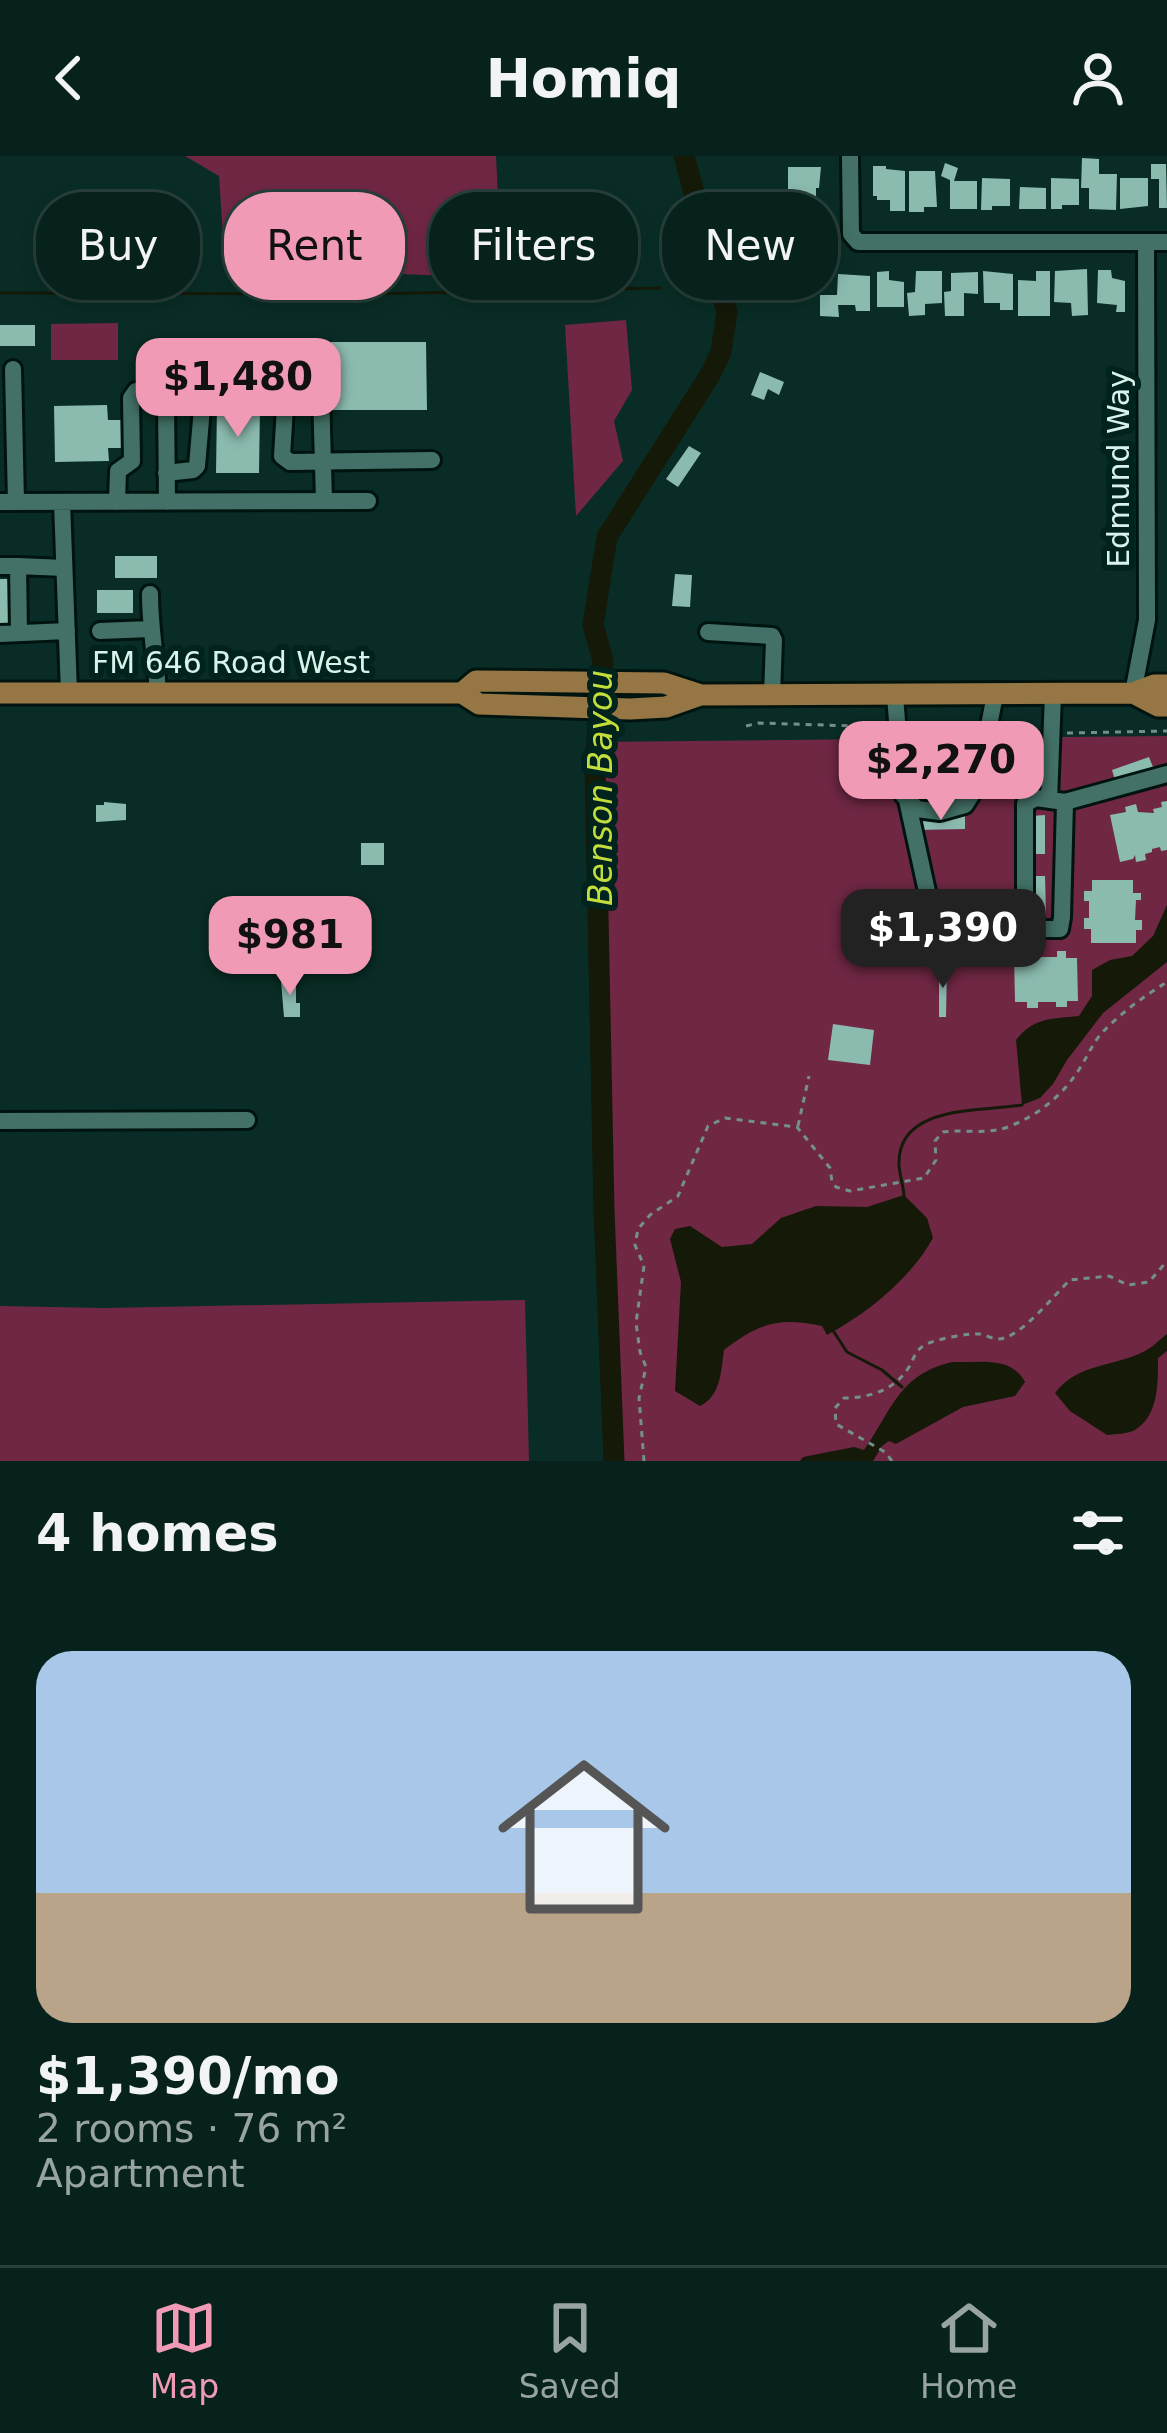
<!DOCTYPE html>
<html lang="en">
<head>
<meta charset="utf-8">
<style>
	body { margin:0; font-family:"DejaVu Sans",sans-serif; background:#152f29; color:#f1f3f6; height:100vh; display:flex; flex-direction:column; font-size:45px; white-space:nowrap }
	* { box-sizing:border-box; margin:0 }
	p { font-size:39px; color:#98a4a3 }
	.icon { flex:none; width:66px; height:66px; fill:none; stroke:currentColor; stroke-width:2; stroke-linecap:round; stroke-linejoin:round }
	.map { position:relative; height:1305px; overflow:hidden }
	.panel { display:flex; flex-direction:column; background:#07221c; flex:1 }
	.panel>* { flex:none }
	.hud { position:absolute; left:36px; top:36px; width:1095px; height:108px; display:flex; gap:24px }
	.price { position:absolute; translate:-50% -102px; padding:0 27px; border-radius:24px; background:#f09ab6; color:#111; font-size:39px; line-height:78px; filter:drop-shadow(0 3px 6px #0008) }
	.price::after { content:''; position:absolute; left:50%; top:72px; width:36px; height:27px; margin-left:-18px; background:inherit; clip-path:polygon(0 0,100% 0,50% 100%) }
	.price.on { background:#222; color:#fff }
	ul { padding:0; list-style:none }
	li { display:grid; align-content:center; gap:24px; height:636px; padding:0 36px }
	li+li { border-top:3px solid #283f3b }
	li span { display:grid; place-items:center; height:372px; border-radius:36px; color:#555 }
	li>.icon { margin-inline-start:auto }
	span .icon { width:216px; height:216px; fill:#fffc; stroke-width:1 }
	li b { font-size:51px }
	h2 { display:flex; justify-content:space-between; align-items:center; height:144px; padding:0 36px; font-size:51px }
	.chip { padding:0 42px; border-radius:48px; background:#07221c; box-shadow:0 6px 18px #0003,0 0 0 3px #283f3b; font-size:42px; line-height:108px }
	.chip.on { background:#f09ab6; color:#111 }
	header { display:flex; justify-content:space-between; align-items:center; height:156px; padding:0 36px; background:#07221c; font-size:54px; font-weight:700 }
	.dock { display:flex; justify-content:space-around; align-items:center; height:168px; border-top:3px solid #283f3b; background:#07221c; font-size:33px; color:#98a4a3 }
	.dock a { display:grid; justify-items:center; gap:6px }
	.dock .on { color:#f09ab6 }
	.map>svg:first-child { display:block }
	.green { fill:#6f2744 }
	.water { fill:#151908 }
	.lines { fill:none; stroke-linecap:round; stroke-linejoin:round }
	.stream { stroke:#151908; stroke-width:3 }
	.river { stroke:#151908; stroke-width:21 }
	.building { fill:#8bbaaf }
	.minor-casing { stroke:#00140f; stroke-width:22 }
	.major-casing { stroke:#00140f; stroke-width:27 }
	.path { stroke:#73918a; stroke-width:3; stroke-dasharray:6 6; stroke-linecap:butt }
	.minor { stroke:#437167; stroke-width:16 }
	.major { stroke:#967644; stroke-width:21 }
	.labels { text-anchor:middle; stroke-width:12; stroke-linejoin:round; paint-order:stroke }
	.street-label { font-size:30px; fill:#daf2ec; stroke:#00231d }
	.water-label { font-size:33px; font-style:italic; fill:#c3de3b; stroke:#00231d }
</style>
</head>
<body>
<header><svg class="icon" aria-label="back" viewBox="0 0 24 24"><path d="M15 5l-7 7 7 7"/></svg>Homiq<svg class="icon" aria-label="person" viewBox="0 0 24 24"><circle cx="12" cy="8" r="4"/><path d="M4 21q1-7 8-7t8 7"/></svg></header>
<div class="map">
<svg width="1167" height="1305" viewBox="0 0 1167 1305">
	<rect width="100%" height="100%" fill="#092d26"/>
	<path class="green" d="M185 0H496L502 122 225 111 219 20Z
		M626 164 632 234 614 265 623 305 576 360 565 169Z
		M118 167V204H51V168Z
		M1167 580V1305H613L597 586Z
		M525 1144 529 1305H0V1150L104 1152Z"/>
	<path class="water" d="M1167 749V806L1103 857 1067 904 1053 928 1040 942 1022 949 1016 884C1034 861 1052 863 1079 860L1092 840V814L1110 804 1132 800 1153 780Z
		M904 1039 927 1062 933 1082C911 1122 868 1157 827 1179L822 1170C778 1161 759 1167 724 1194 721 1215 721 1240 700 1250L675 1235 681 1126 670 1083 675 1073 690 1070 722 1091 752 1088 781 1062 816 1050 867 1051Z
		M1167 1178V1195L1158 1202C1158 1226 1159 1259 1135 1274 1128 1278 1115 1278 1107 1279L1070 1255 1055 1237C1078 1207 1113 1211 1143 1196 1152 1192 1159 1184 1167 1178Z
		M952 1206C979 1207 1011 1199 1025 1226L1015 1240 963 1251 896 1288 889 1285 882 1290 873 1305H800L803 1301 854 1291 864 1294C893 1253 898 1219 952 1206Z"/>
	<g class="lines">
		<path class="stream" d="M710 110 715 108
			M542 134 660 132
			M0 137 370 138 509 135
			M904 1039C903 1029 900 1019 899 1010 896 948 980 956 1022 949
			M834 1176 847 1196 882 1214 902 1231"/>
		<path class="river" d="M614 1305 604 1054 595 611 603 504 593 469 607 381 710 219 721 196 727 156 684 0"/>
	</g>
	<path class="building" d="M1082 2 1099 3V18H1117L1116 54 1089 53V32H1081Z
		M945 7 958 12 954 25H977V53H950V24L941 20Z
		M1151 8H1166L1167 52H1159V23H1151Z
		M873 10H886V13L905 15V55H890V44H877V40H873Z
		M788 11H821L819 32H816V40H793V33H788Z
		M909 15H935L937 51H924V56H909Z
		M982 22 1010 23V50H992V54H981Z
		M1051 22 1079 23V49H1062V53H1051Z
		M1120 22H1148V50L1120 53Z
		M1020 31 1046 32V53H1019Z
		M786 44 818 45 817 69H801L802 80 791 81V84L776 85 775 64H787Z
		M792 86 797 103 815 89 832 112 812 126 806 116 802 120 793 106 784 108 779 89Z
		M1087 113 1088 159 1072 160 1071 147 1054 146 1055 115Z
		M1098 114H1111L1112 122 1125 125V156H1116L1117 149 1097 147Z
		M889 115V124L904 126V151H877V116Z
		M916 115H942V147L925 148V159L909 160 907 137 915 136Z
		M983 115 1013 118V154H1000V147H984Z
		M1036 115H1050V160H1018V124L1036 125Z
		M978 116V138L964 137V160H945L944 136 951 135V117Z
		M838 118 870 120V155H856L855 149H838L839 161 820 160V139H837Z
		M0 169H35V190H0Z
		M331 186H426L427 254H332Z
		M760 216 784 226 779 239 768 233 764 244 751 239Z
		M107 249 108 264H125L126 292H108L109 305 55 306 54 250Z
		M217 250 260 251 259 317H216Z
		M689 290 701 297 678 331 666 323Z
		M115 400H157V422H115Z
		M675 418 692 419 690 451 672 450Z
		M0 423H11L12 470H0Z
		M97 434H133V457H97Z
		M1149 601 1153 611 1115 624 1112 614Z
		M1167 645V694L1161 695 1160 691 1152 693V696L1145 698 1146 704 1136 706 1135 699 1133 703 1120 706 1110 659 1126 656 1125 651 1136 648 1138 656 1154 657 1153 653 1162 651 1161 646Z
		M104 646 126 648V664L96 666V649H104Z
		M1045 659V698H1031V660Z
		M965 660V673L917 674V661Z
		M361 687H384V709H361Z
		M1031 720H1045L1046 759H1032Z
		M1092 724H1133V737H1141V744H1136L1135 764H1142V774H1136V787H1091V773H1084V762H1089V745H1084V735H1092Z
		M1028 795H1038V801H1057V795H1066V802H1077L1078 845H1067V851H1056V846H1038V852H1027V846H1015L1014 800H1028Z
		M939 810H947L946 861H939Z
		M287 820H296V847H300V861H284L281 825H287Z
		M833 868 874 874 870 909 828 904Z"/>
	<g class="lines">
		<g class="minor-casing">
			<path id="minor" d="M850 0 851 78 858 86H1167
				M320 200 324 345
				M13 213 16 346
				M321 232 286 235 282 300 290 306 432 304
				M158 235C176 236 193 234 202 252L197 310 193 314 166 317
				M0 346 368 345
				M62 346 69 537
				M117 346 118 315 132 305 131 242 136 235H158L166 245 167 346
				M0 410H18L19 477
				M18 410 64 412
				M150 438C150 471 156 503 158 537
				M100 475 150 473
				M708 476 772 480 774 484 772 539
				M0 478 67 475
				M1133 537 1147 464 1146 87
				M895 540 903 639 917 653 940 656 965 649 977 630 995 539
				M907 644 935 772
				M1049 644 1053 538
				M1065 646 1062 761 1060 773H1025V648L1036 642 1065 646 1167 618
				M0 965 247 964"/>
		</g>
		<g class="major-casing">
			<path id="major" d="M0 537H462L479 548 630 553 666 551 700 539
				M462 537 476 525 664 527 701 539 1133 537 1154 529H1167
				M1133 537 1158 550H1167"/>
		</g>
		<path class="path" d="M912 567 974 569
			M746 570 759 567 885 571
			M1001 574 1039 577
			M1067 577 1167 575
			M798 970 809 920
			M644 1305 639 1242 646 1211 640 1196 636 1167 644 1110 635 1089 638 1073 650 1059 678 1040 708 970 725 962 797 971 830 1012 832 1026 836 1031 850 1035 924 1022 936 1004 935 985 943 976C964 973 986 979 1008 971 1039 959 1063 939 1080 912 1087 901 1092 889 1100 879 1118 859 1144 840 1167 826
			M892 1305 885 1296 836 1268 835 1252 844 1242C869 1242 895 1234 909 1211 914 1203 915 1194 925 1189 935 1183 969 1177 980 1178 984 1178 994 1184 998 1183 1020 1183 1054 1139 1070 1124L1109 1120 1128 1129 1149 1126 1167 1105"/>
		<use href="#minor" class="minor"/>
		<use href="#major" class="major"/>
	</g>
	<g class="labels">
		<g class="street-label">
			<text transform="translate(1119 313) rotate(-90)" y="10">Edmund Way</text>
			<text x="231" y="517">FM 646 Road West</text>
		</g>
		<g class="water-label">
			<text transform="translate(600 632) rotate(-90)" y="12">Benson Bayou</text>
		</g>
	</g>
</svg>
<b class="price" style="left:238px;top:284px">$1,480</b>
<b class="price" style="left:941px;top:667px">$2,270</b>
<b class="price on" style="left:943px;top:835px">$1,390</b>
<b class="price" style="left:290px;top:842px">$981</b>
<div class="hud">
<a class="chip">Buy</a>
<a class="chip on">Rent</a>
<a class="chip">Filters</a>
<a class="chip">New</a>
</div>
</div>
<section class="panel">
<h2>4 homes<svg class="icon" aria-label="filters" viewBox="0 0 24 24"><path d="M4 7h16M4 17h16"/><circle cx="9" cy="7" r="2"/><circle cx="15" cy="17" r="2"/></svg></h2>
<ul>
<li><span style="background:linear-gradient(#a9c7e8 65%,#b9a48a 0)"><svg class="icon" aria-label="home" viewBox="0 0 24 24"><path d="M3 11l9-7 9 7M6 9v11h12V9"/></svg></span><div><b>$1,390/mo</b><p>2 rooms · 76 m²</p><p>Apartment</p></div></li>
</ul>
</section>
<nav class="dock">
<a class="on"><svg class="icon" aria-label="map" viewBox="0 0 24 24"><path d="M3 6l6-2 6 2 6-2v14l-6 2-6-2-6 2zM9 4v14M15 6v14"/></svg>Map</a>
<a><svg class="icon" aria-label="saved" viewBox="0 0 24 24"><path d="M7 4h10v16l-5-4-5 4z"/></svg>Saved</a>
<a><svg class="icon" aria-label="home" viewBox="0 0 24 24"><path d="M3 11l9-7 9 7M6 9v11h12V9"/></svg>Home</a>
</nav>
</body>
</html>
